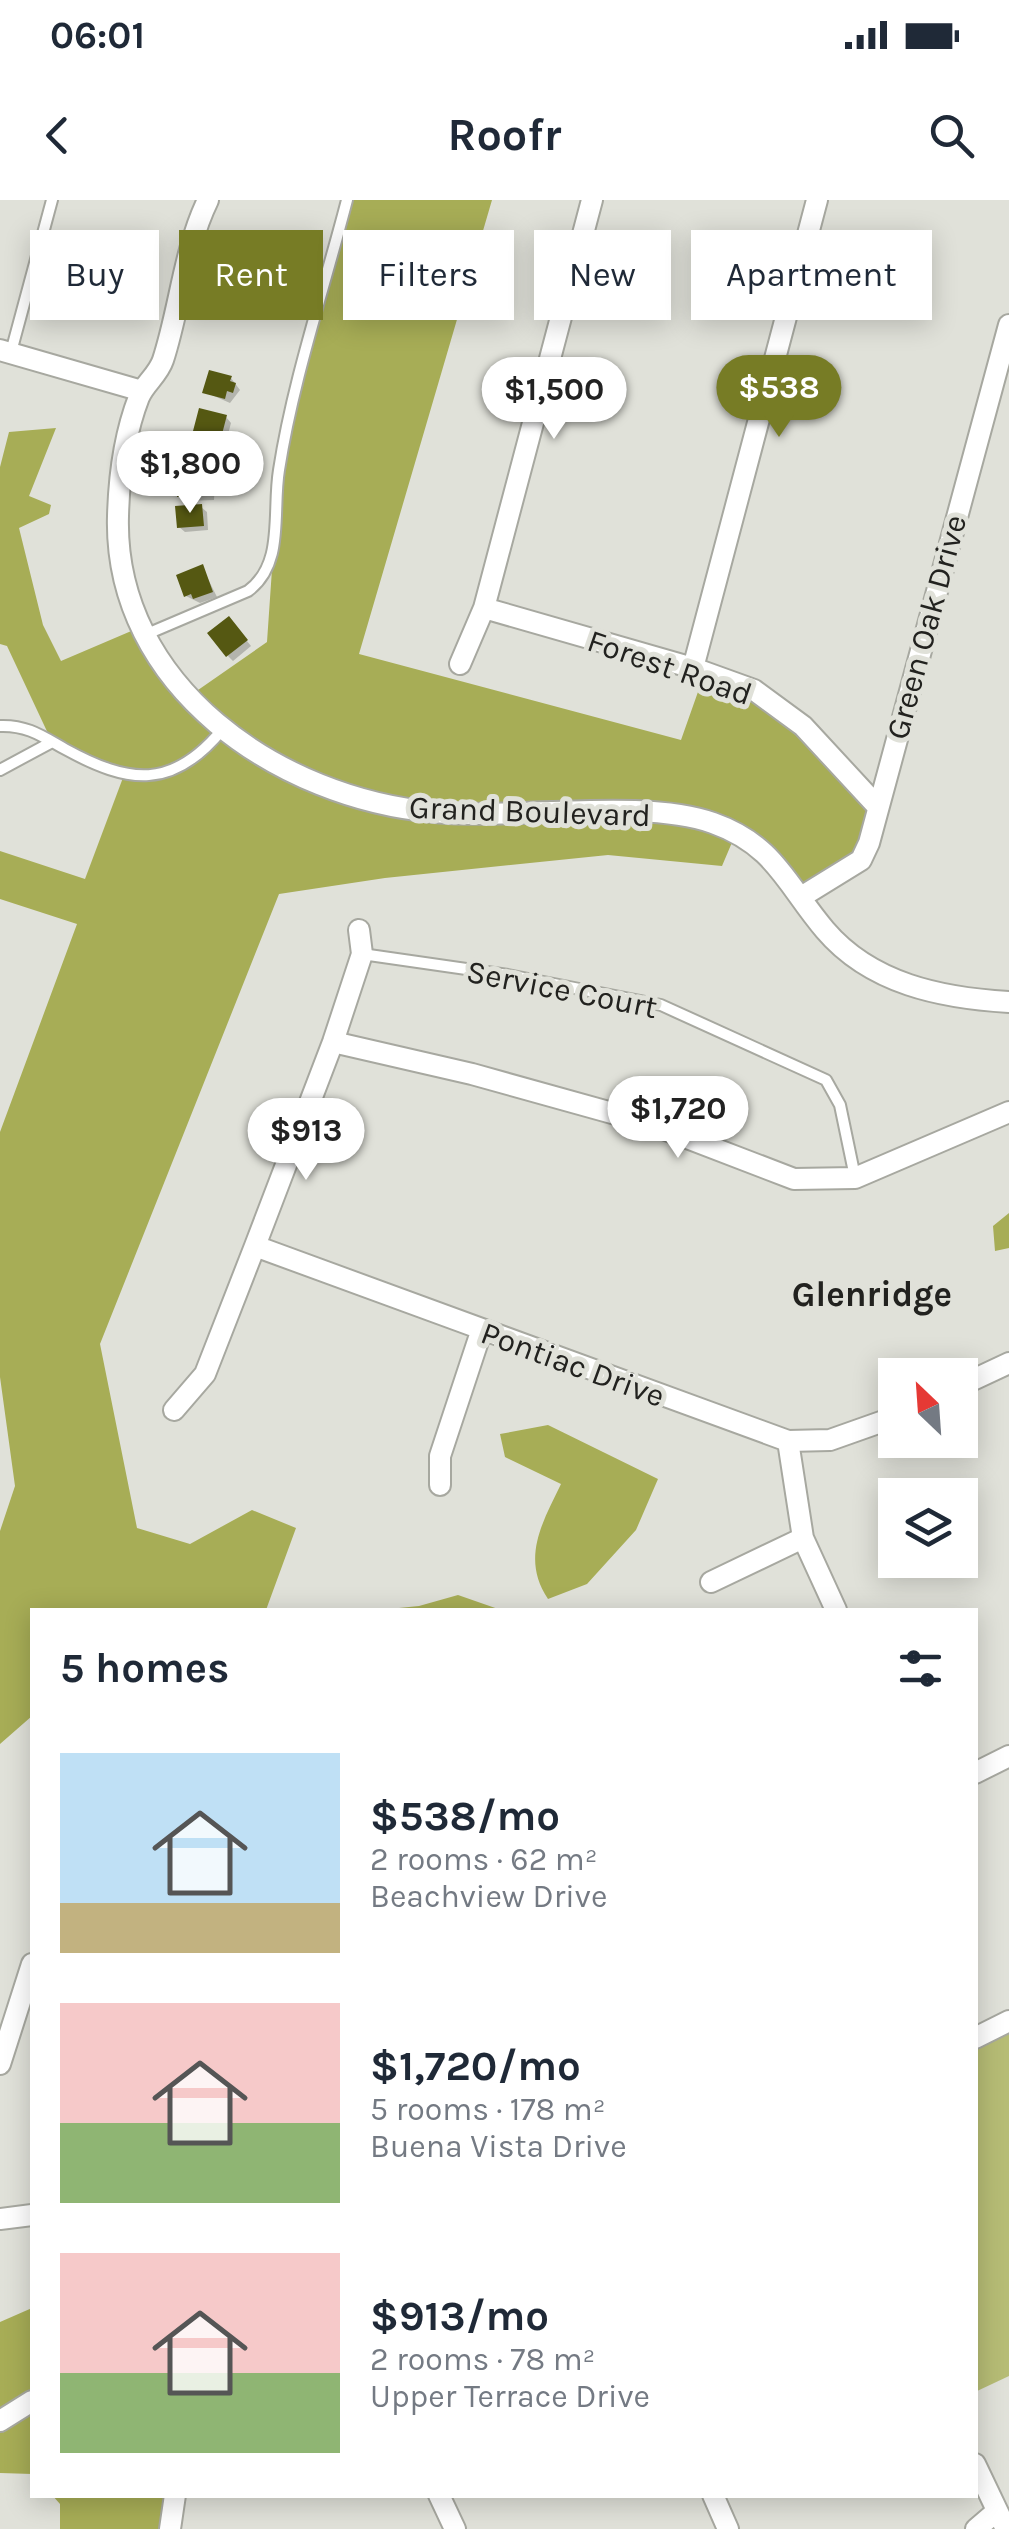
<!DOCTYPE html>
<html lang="en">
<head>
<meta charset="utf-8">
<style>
	body { margin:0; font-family:Karla,sans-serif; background:#f6f6f7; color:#1f2937; height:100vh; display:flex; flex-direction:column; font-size:38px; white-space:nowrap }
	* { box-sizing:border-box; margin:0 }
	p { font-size:32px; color:#747a83 }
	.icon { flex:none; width:55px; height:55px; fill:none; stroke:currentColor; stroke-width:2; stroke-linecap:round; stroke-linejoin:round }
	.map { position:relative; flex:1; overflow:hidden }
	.sheet { position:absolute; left:30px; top:1408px; width:948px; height:890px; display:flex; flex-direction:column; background:#fff; border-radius:0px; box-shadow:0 5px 25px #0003 }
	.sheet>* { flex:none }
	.guide { position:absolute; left:30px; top:30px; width:950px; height:90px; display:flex; gap:20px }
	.needle { width:65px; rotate:335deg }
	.tools { position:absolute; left:878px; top:1158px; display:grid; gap:20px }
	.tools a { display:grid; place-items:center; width:100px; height:100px; border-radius:0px; background:#fff; box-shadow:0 5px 25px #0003; font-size:50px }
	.price { position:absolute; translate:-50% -85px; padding:0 22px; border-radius:35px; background:#fff; color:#222; font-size:32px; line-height:65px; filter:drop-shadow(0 2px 5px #0008) }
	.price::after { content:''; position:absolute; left:50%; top:60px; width:30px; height:22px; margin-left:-15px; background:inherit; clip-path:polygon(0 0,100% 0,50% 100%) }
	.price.selected { background:#777c25; color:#fff }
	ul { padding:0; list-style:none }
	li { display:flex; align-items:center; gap:30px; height:250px; padding:0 30px }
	li span { display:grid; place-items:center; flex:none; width:280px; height:200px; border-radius:0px; color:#555 }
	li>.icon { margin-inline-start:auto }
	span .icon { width:120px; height:120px; fill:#fffc; stroke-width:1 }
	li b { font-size:42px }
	h2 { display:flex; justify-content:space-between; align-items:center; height:120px; padding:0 30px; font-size:42px }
	.pill { padding:0 35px; border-radius:0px; background:#fff; box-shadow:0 5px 25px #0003; font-size:35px; line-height:90px }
	.pill.selected { background:#777c25; color:#fff }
	.status { display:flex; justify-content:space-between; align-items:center; height:70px; padding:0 50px; background:#fff; direction:ltr }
	.status svg { height:28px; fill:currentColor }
	header { display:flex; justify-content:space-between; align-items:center; height:130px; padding:0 30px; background:#fff; font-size:45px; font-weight:700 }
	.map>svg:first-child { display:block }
	.green { fill:#b6bc75 }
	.forest { fill:#a7ad56 }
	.shadow { fill:#0003 }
	.building { fill:#555812 }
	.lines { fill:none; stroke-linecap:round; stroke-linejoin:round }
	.service-casing { stroke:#a7a8a0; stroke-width:14 }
	.minor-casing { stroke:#a7a8a0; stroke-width:24 }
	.service { stroke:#fff; stroke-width:10 }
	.minor { stroke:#fff; stroke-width:20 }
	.labels { text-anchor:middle; stroke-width:10; stroke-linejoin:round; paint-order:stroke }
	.street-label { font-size:32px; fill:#22221f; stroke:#e0e1d9 }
	.neighbourhood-label { font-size:35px; font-weight:bold; fill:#22221f; stroke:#e0e1d9 }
</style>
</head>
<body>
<div class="status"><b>06:01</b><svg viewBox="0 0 49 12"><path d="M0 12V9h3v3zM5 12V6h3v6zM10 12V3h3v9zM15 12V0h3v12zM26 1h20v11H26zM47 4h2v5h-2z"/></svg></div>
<header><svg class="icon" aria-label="back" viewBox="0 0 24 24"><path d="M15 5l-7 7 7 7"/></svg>Roofr<svg class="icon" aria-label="search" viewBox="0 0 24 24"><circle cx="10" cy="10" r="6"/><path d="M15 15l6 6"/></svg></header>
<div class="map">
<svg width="1009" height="2329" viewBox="0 0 1009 2329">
	<rect width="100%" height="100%" fill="#e0e1d9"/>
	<path class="green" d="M1009 1821V2176L975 2192V1838Z"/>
	<path class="forest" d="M347 0H492L359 454 681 540 705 472 754 490 877 606 869 643 801 697 736 633 722 666 608 655 385 678 279 694 100 1144 137 1328 190 1344 252 1310 296 1328 266 1410H32V1516L0 1544V1331L15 1286 0 1177V932L77 724 0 699V651L85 679 124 575 52 542 7 446 0 444V267L9 232 56 228 29 296 51 305 49 314 19 328 43 425 61 461 143 426 188 497 267 442 279 268Z
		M1009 1013V1048L995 1051 993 1026Z
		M548 1225 658 1279 636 1330 587 1384 548 1399C521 1359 542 1323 561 1284L505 1257 500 1234Z
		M458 1395 501 1410H379L419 1406Z
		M32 2108V2274L0 2273V2122Z
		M52 2295H175L170 2329H60V2304Z"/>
	<path class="shadow" d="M231 178 240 190 230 203 205 192Z
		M226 217 231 223 226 242 196 230Z
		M212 247 217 252 214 272 189 264Z
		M209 278 215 283 214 300 185 301 180 296Z
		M201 307 207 312 208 330 185 332 179 327Z
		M202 367 217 397 200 403 186 396Z
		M234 425 251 446 233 461 228 456Z"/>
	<path class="building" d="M209 170 232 176 230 181 236 183 233 193 227 191 225 199 202 193Z
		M199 208 227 215 221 238 193 231Z
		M190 242 213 245 210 267 186 264Z
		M178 273 210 275V295L177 297Z
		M202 304 204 326 177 328 175 306Z
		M203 364 213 392 193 399 191 394 184 397 176 375Z
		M229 416 248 440 226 457 207 433Z"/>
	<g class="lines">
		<g class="service-casing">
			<path id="service" d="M11 152 52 0
				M147 434 248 391C285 364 272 312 279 270 293 180 324 89 347 0
				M0 526C27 525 42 536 65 549 129 584 172 590 222 530
				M0 570 52 542
				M362 754 508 775 661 805 826 880 840 905 855 977"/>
		</g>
		<g class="minor-casing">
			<path id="minor" d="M208 0C184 49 180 108 163 160 158 175 145 183 139 197 125 233 119 277 118 316 113 487 281 599 434 612 514 620 643 598 713 623 775 645 786 684 825 730 871 784 941 798 1009 802
				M0 150 142 191
				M484 408 693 468 754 490 803 526 877 606
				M460 464 484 408 592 0
				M693 468 817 0
				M801 697 861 660 869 643 1009 125
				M333 842 472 874 648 923 794 979 855 978 1009 912
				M255 1046 788 1241 830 1240 895 1217
				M960 1186 1009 1163
				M174 1210 205 1174 255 1046 333 842 362 754 359 730
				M788 1241 803 1338 836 1410
				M440 1285V1256L481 1132
				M711 1382 803 1338
				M975 1573 1009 1556
				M975 1838 1009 1821
				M0 1864 32 1764
				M0 2019 32 2015
				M0 2221 32 2201
				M975 2264 1006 2329
				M439 2295 455 2329
				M713 2295 728 2329
				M170 2329 175 2295
				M976 2329 997 2311"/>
		</g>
		<use href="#service" class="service"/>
		<use href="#minor" class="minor"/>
	</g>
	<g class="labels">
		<g class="street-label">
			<text transform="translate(926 427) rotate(-75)" y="11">Green Oak Drive</text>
			<text transform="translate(670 467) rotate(19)" y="11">Forest Road</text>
			<text transform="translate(530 611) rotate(2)" y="11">Grand Boulevard</text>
			<text transform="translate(562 789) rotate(11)" y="11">Service Court</text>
			<text transform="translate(573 1164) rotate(20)" y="11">Pontiac Drive</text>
		</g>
		<g class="neighbourhood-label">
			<text x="872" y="1106">Glenridge</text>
		</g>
	</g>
</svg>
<div class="tools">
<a><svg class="needle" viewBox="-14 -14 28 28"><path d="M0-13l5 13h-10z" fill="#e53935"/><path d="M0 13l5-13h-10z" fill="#747a83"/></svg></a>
<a><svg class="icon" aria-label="layers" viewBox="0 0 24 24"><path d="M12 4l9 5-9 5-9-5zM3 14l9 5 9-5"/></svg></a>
</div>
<b class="price selected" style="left:779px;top:240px">$538</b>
<b class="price" style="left:554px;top:242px">$1,500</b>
<b class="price" style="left:190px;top:316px">$1,800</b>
<b class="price" style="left:678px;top:961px">$1,720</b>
<b class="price" style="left:306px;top:983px">$913</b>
<div class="guide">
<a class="pill">Buy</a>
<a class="pill selected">Rent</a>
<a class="pill">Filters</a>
<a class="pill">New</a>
<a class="pill">Apartment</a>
</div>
<section class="sheet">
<h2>5 homes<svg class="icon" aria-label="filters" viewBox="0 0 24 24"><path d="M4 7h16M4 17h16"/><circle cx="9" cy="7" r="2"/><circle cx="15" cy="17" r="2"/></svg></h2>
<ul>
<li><span style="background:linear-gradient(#bfe0f5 75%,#c2b280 0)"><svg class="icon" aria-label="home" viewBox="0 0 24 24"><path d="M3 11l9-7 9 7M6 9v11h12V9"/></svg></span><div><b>$538/mo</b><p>2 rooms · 62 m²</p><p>Beachview Drive</p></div></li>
<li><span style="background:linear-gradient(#f6c9c9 60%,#8fb573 0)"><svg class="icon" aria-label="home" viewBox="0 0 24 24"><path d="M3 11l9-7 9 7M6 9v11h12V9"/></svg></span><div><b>$1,720/mo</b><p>5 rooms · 178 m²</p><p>Buena Vista Drive</p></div></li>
<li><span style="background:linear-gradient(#f6c9c9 60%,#8fb573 0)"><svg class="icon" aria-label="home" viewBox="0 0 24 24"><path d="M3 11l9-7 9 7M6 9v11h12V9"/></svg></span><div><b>$913/mo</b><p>2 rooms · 78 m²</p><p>Upper Terrace Drive</p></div></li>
</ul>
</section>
</div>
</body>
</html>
